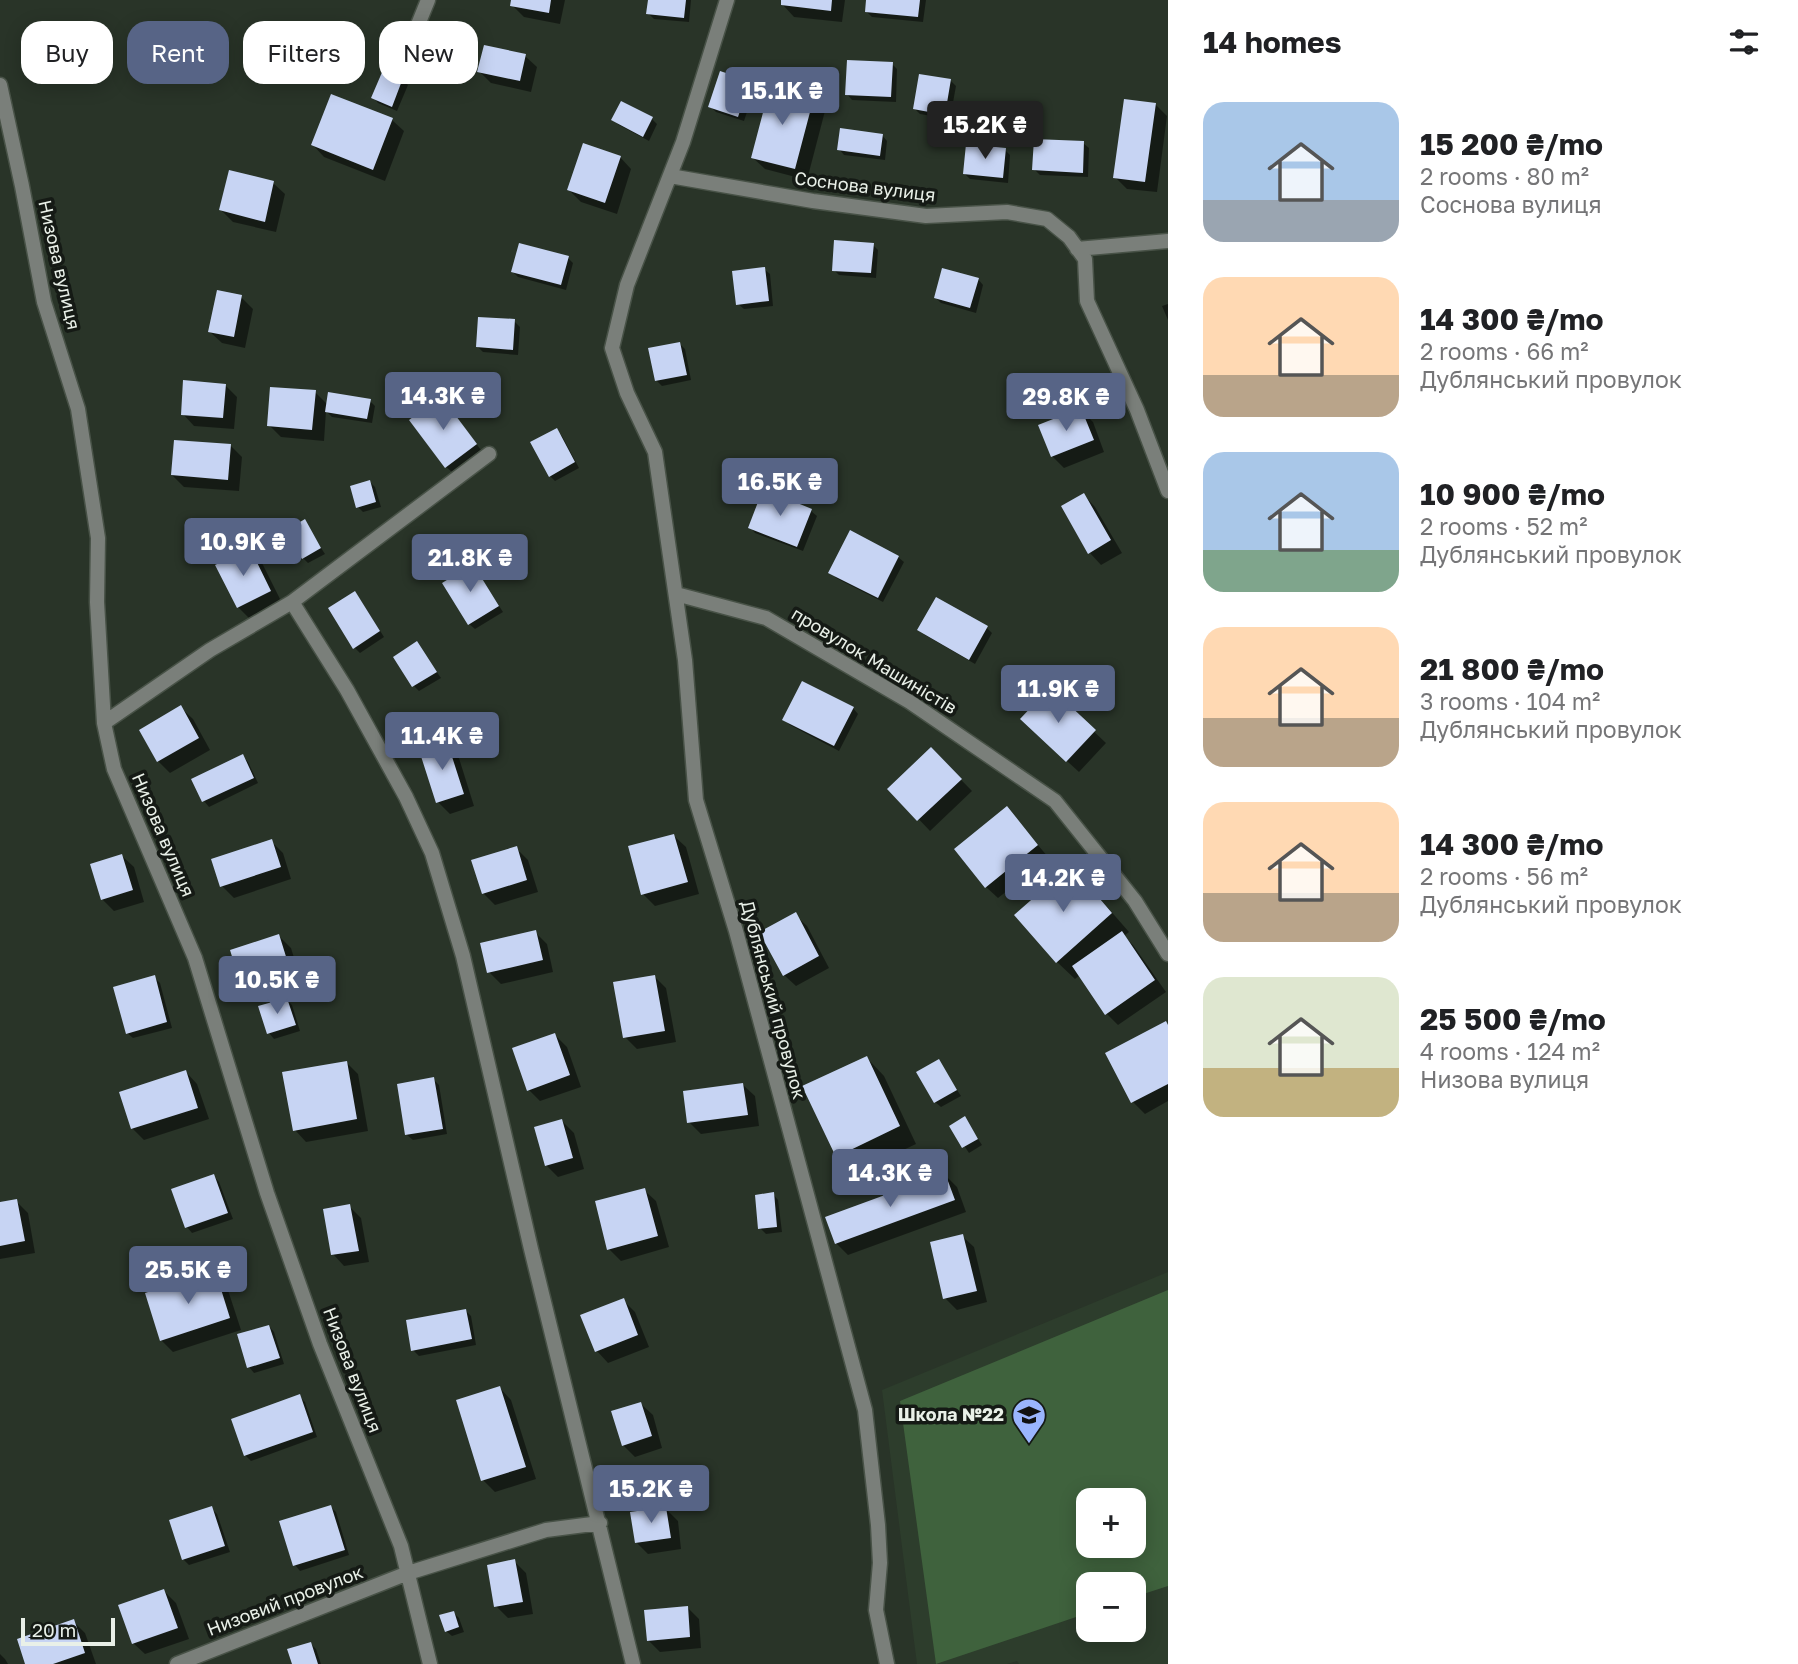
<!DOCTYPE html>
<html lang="en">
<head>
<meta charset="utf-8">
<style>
	body { margin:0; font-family:"Golos Text",sans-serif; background:#f2f2f2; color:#202124; height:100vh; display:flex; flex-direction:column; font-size:26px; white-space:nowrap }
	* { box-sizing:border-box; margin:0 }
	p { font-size:23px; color:#757577 }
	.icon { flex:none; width:38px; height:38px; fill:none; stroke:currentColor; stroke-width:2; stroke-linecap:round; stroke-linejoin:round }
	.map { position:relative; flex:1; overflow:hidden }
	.details { display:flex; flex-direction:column; background:#fff; width:630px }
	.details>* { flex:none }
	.hud { position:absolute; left:21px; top:21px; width:665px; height:63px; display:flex; gap:14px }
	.controls { position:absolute; left:1076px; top:1488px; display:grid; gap:14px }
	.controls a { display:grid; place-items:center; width:70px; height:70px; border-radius:14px; background:#fff; box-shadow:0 4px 18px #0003; font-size:35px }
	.scale { position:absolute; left:21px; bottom:18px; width:94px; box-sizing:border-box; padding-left:7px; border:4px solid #e9f0e8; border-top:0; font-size:19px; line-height:24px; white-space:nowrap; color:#e9f0e8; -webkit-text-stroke:5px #151a15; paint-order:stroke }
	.price { position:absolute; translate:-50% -60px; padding:0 16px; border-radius:7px; background:#576486; color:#fff; font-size:23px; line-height:46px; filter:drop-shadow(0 2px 4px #0008) }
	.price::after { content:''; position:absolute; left:50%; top:42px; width:21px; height:16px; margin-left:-10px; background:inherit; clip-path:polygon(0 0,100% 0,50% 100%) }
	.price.selected { background:#222; color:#fff }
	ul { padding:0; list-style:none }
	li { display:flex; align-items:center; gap:21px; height:175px; padding:0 35px }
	li span { display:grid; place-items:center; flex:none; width:196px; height:140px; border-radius:21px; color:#555 }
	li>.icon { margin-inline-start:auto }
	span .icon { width:84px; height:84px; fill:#fffc; stroke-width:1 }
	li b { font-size:30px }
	h2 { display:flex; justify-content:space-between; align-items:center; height:84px; padding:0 35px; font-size:30px }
	.pill { padding:0 24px; border-radius:21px; background:#fff; box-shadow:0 4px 18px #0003; font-size:24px; line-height:63px }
	.pill.selected { background:#576486; color:#fff }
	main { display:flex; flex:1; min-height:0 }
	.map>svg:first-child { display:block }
	.built { fill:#2d3d2c; fill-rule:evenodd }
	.green { fill:#3f623d; fill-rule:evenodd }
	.shadow { fill:#0007 }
	.building { fill:#c7d4f3 }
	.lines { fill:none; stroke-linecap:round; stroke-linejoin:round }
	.minor-casing { stroke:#485247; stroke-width:17 }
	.minor { stroke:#7a7f7a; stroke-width:14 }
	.labels { text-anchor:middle; stroke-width:7; stroke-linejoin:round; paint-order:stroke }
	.street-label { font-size:18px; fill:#e9f0e8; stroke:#151a15 }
	.poi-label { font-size:18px; font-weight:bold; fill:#e9f0e8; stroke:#151a15; text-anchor:end }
</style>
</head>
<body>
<main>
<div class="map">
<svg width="1168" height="1664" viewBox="0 0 1168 1664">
	<rect width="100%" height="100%" fill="#293428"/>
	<path class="built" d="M1168 1272V1664H1019L1017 1661 1007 1664H917L882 1390ZM1088 1500H1134V1545H1088ZM1088 1584H1134V1629H1088Z"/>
	<path class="green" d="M1168 1290V1586L1134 1597V1584H1088V1613L936 1664 900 1401ZM1088 1500H1134V1545H1088Z"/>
	<path class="shadow" d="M513 0H565L560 24 524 17 512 5Z
		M650 0H691L689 22 654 19 648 13Z
		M783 0H845L842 22 794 17 783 5Z
		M868 0H926L923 22 872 17 867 12Z
		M525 56 537 67 531 92 491 83 479 71Z
		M892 64 897 69 896 102 852 100 847 94Z
		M402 80 408 85 397 111 378 103 373 97Z
		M950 80 956 86 950 119 920 114 915 109Z
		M749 83 755 88 744 121 716 112 710 106Z
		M332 96 392 120 404 131 385 181 324 157 313 145Z
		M813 99 825 111 807 180 765 169 753 158Z
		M1155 104 1167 116 1157 192 1127 189 1115 177Z
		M652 119 657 124 649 141 619 125 613 120Z
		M882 135 887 141 885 160 844 155 839 149Z
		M1083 143 1089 148 1088 177 1040 175 1034 169Z
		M1005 150 1010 155 1008 183 970 179 964 173Z
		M620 157 631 169 617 214 581 202 569 190Z
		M273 183 285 194 276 232 233 222 221 210Z
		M873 245 878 250 876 278 839 275 834 270Z
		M568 258 573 263 566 290 518 277 513 272Z
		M764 269 770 274 773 306 744 309 738 304Z
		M978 279 983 285 976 313 941 303 936 298Z
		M241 297 253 309 245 348 222 343 210 332Z
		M1168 304V320L1162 306Z
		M514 321 520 327 518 355 483 352 477 346Z
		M680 344 685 349 691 380 662 386 656 380Z
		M426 377 432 383 430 407 446 404 481 450 452 472 446 467 426 409H422L416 404Z
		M225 385 237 397 234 429 194 426 183 414Z
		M315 392 328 405 370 401 375 406 372 423 332 417 326 411 324 441 281 437 269 425Z
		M1081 410 1093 422 1104 452 1064 468 1052 456Z
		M556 430 562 436 579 468 555 481 550 476Z
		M230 445 242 457 239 491 184 487 172 475Z
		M370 482 375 487 381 507 363 512 358 507Z
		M1084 495 1095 507 1122 553 1101 565 1090 553Z
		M811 511 817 516 803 551 755 533 750 527Z
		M304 522 325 554 308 563 303 558Z
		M249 550 261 561 282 603 250 619 238 607Z
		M898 557 904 562 883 602 836 578 831 572Z
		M473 566 503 612 475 629 469 624Z
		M360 599 384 637 360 653 354 647Z
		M987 628 992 633 975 664 925 635 919 630Z
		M417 644 441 678 419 691 414 686Z
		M1050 690 1106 743 1079 772 1034 731Z
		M181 708 193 719 210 750 170 773 158 761Z
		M853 708 858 714 839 751 790 725 784 720Z
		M446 743 458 755 474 806 450 814 438 802Z
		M931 749 972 791 930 831 890 789Z
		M243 756 248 762 258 783 209 807 204 801 193 780Z
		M1007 809 1049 858 998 898 986 887Z
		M674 836 686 847 699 894 655 906 643 894Z
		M271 841 283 853 291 879 234 898 222 886Z
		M516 848 528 860 538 892 495 905 484 894 474 862Z
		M122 856 134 867 144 902 114 911 102 899Z
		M1088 885 1129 932 1124 936 1133 945 1166 992 1118 1025 1106 1013 1080 975 1075 979 1057 962Z
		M795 915 807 926 829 968 796 986 784 975Z
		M535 932 547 944 553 972 501 984 489 972Z
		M279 936 291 948 299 974 252 989 240 978Z
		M154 977 160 983 172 1028 133 1038 127 1033Z
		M655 977 666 988 676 1042 637 1049 625 1037Z
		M286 999 292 1005 300 1031 274 1039 269 1033Z
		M1168 1025V1101L1145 1114 1133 1102Z
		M555 1035 567 1047 581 1087 540 1101 529 1090Z
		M867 1058 884 1076 916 1144 855 1173 837 1156Z
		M938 1061 961 1096 941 1107 935 1102Z
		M346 1062 358 1074 368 1131 306 1142 295 1130Z
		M186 1072 197 1084 209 1119 144 1140 132 1128Z
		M433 1079 439 1085 447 1134 413 1140 407 1135Z
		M743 1085 755 1096 759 1126 701 1134 689 1122Z
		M965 1119 982 1145 969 1153 951 1126Z
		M562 1121 574 1133 584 1169 558 1177 546 1165Z
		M945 1175 957 1187 966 1212 848 1255 836 1243Z
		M214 1176 219 1182 233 1219 192 1233 187 1227Z
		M644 1190 656 1201 669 1247 621 1261 609 1249Z
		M773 1194 778 1200 782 1232 766 1234 760 1228Z
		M16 1201 28 1213 35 1253 0 1259V1204Z
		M349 1206 361 1218 369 1262 344 1266 333 1254Z
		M962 1236 974 1247 987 1302 957 1310 945 1298Z
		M214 1272 226 1284 241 1330 173 1352 161 1340Z
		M623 1300 635 1312 649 1347 608 1363 597 1351Z
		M466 1311 471 1316 476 1345 419 1356 413 1350Z
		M269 1326 274 1332 284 1364 254 1373 249 1367Z
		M500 1388 511 1400 536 1479 495 1492 483 1480Z
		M299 1396 305 1402 317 1437 251 1461 245 1455Z
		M641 1404 653 1415 662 1448 635 1457 623 1445Z
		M331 1507 336 1512 349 1555 300 1571 295 1565Z
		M211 1508 217 1514 230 1552 189 1565 183 1559Z
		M666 1509 678 1521 681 1549 648 1554 636 1542Z
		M514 1561 526 1573 533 1614 508 1618 496 1606Z
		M164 1591 176 1603 189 1639 145 1654 133 1643Z
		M687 1607 699 1619 701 1648 660 1652 648 1640Z
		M454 1613 459 1618 464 1632 452 1636 446 1631Z
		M73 1621 85 1633 96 1664H27Z
		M311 1644 316 1649 321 1664H293Z
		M0 1654 5 1659 8 1664H0Z"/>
	<path class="building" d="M511 0H551L549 13 510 6Z
		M648 0H686L684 18 646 14Z
		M781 0H832L831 11 781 5Z
		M866 0H920L918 17 865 12Z
		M484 45 526 54 520 81 477 72Z
		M847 60 893 62 891 97 845 95Z
		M383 70 403 78 392 107 371 98Z
		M720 71 750 81 738 117 708 107Z
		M919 74 951 79 945 115 913 109Z
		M770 86 814 97 795 169 751 158Z
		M331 94 393 118 373 170 311 145Z
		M1124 99 1156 103 1145 182 1113 178Z
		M621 101 653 117 643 137 611 120Z
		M840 128 883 134 880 156 837 150Z
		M1034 139 1084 141 1083 173 1032 170Z
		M583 143 621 156 605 203 567 190Z
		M966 144 1006 148 1003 178 963 174Z
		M229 170 274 181 265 222 219 210Z
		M834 240 874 243 871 273 832 271Z
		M519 243 569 256 561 285 511 272Z
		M765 267 769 301 736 305 732 271Z
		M942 268 979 278 970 308 934 298Z
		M217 290 242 295 234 337 208 332Z
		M478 317 515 319 513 350 476 347Z
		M680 342 687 375 655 381 648 348Z
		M416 375 427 376 425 405 414 404Z
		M183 380 226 384 223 418 181 415Z
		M270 387 316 390 312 430 267 426Z
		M328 392 371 399 367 419 325 412Z
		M441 396 477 444 445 468 409 420Z
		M1081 408 1094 440 1051 457 1038 425Z
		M557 428 575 462 549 477 530 442Z
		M174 440 231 444 228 480 171 475Z
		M370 480 376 502 356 508 350 486Z
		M763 489 812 509 797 547 748 528Z
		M1084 493 1111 540 1088 554 1061 506Z
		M305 519 321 548 302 559 285 531Z
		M850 530 899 556 878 598 828 573Z
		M250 548 271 591 237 608 215 565Z
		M473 564 499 606 468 625 442 583Z
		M355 591 380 631 353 649 328 608Z
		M936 597 988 626 969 660 917 630Z
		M417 641 437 672 412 687 393 657Z
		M802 681 854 707 834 746 782 720Z
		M1050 687 1096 730 1066 762 1020 719Z
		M181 705 199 738 157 762 139 730Z
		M447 741 464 794 436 803 419 750Z
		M931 747 962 779 917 821 887 789Z
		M243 754 254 778 202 802 191 779Z
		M1007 806 1038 845 985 888 954 849Z
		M674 834 688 882 641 895 628 846Z
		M272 839 281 867 220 887 211 859Z
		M517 846 527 880 482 894 471 860Z
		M122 854 133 890 101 900 90 864Z
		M1071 865 1112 913 1056 963 1014 915Z
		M796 912 819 956 783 976 759 932Z
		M536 930 543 960 487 973 480 943Z
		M1122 931 1155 980 1105 1015 1072 966Z
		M279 934 288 963 239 979 230 950Z
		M155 975 167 1022 126 1034 113 987Z
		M655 975 665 1031 623 1038 613 982Z
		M287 998 296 1025 267 1034 258 1006Z
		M1166 1021 1168 1025V1084L1131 1103 1105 1053Z
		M555 1033 570 1075 527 1091 512 1048Z
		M867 1056 900 1126 836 1157 802 1086Z
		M939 1059 957 1090 934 1103 916 1072Z
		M347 1061 357 1119 293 1131 282 1072Z
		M186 1070 198 1108 131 1129 119 1092Z
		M434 1077 443 1129 405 1135 397 1084Z
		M743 1083 748 1115 687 1123 683 1091Z
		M965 1116 978 1139 962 1148 949 1126Z
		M562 1119 573 1158 545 1166 534 1127Z
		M945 1173 955 1200 835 1244 825 1217Z
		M214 1174 228 1213 185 1228 171 1189Z
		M645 1188 658 1236 607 1250 595 1201Z
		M774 1192 777 1227 758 1229 755 1195Z
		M17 1199 25 1241 0 1246V1202Z
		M350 1204 359 1251 331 1255 323 1209Z
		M963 1234 977 1291 943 1299 930 1242Z
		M215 1270 230 1318 160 1341 145 1293Z
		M624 1298 638 1335 595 1352 580 1315Z
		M466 1309 472 1339 411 1351 406 1320Z
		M269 1325 280 1358 247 1368 237 1334Z
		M500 1386 526 1467 481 1481 456 1400Z
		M300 1394 313 1432 244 1456 231 1419Z
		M641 1402 652 1436 622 1446 611 1411Z
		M331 1505 345 1550 293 1566 279 1521Z
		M212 1506 225 1546 182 1560 169 1520Z
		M666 1507 671 1538 635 1543 630 1512Z
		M515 1559 523 1602 494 1607 487 1565Z
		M164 1589 178 1628 132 1644 118 1605Z
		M688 1606 690 1637 647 1641 644 1610Z
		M454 1611 459 1627 445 1632 439 1615Z
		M74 1619 85 1653 53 1664H25L17 1639Z
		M311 1642 318 1664H292L287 1649Z"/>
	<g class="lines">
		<g class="minor-casing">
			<path id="minor" d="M727 0 683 142 627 285 612 348 627 393 655 452 685 660 696 800 736 931 865 1410 878 1525 880 1563 876 1610 887 1664
				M402 64 428 0
				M0 85 22 186 44 302 78 409 98 538 97 602 104 723 114 769 195 958 267 1193 320 1344 401 1546 430 1664
				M670 176 813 201 926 216 1007 212 1047 219 1069 237 1085 259 1087 301 1137 410 1168 491
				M1077 249 1168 241
				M676 594 766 618 910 702 1055 801 1135 901 1168 954
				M292 602 347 690 406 797 432 853 463 956 531 1249 633 1664
				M104 723 210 650 292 602 489 454
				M177 1664 408 1573 546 1530 600 1523"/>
		</g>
		<use href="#minor" class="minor"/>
	</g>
	<defs>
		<g id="school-pin" transform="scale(1.75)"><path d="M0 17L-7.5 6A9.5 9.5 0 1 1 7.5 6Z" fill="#9ab5fd" stroke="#151a15"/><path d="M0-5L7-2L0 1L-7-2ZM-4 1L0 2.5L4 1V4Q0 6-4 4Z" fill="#111"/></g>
	</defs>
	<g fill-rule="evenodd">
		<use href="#school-pin" x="1029" y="1415"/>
	</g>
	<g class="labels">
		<g class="street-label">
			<text transform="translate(865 187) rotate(7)" y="6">Соснова вулиця</text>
			<text transform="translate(59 265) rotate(77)" y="6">Низова вулиця</text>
			<text transform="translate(874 661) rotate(31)" y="6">провулок Машиністів</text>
			<text transform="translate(163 835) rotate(67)" y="6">Низова вулиця</text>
			<text transform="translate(773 1000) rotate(75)" y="6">Дублянський провулок</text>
			<text transform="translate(352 1370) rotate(69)" y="6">Низова вулиця</text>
			<text transform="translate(285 1601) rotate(-21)" y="6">Низовий провулок</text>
		</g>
		<g class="poi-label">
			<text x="1004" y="1421">Школа №22</text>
		</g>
	</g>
</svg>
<div class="controls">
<a>+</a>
<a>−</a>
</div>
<div class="scale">20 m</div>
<b class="price" style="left:782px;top:127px">15.1K ₴</b>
<b class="price selected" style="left:985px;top:161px">15.2K ₴</b>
<b class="price" style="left:443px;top:432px">14.3K ₴</b>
<b class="price" style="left:1066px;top:433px">29.8K ₴</b>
<b class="price" style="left:780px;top:518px">16.5K ₴</b>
<b class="price" style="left:243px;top:578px">10.9K ₴</b>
<b class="price" style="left:470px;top:594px">21.8K ₴</b>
<b class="price" style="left:1058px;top:725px">11.9K ₴</b>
<b class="price" style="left:442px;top:772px">11.4K ₴</b>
<b class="price" style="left:1063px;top:914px">14.2K ₴</b>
<b class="price" style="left:277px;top:1016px">10.5K ₴</b>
<b class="price" style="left:890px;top:1209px">14.3K ₴</b>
<b class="price" style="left:188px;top:1306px">25.5K ₴</b>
<b class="price" style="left:651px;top:1525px">15.2K ₴</b>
<div class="hud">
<a class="pill">Buy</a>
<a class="pill selected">Rent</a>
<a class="pill">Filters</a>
<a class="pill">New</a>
</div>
</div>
<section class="details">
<h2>14 homes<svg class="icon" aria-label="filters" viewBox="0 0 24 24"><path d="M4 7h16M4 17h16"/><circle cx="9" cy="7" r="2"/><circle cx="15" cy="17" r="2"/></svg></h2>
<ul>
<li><span style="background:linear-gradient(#a9c7e8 70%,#9aa5b1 0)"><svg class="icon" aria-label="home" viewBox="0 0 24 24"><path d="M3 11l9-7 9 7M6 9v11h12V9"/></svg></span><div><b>15 200 ₴/mo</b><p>2 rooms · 80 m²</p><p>Соснова вулиця</p></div></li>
<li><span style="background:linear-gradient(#ffd9b3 70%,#b9a48a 0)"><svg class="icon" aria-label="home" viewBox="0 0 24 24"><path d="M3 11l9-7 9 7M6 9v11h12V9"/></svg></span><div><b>14 300 ₴/mo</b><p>2 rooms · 66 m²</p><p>Дублянський провулок</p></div></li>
<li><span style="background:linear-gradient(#a9c7e8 70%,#7fa58c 0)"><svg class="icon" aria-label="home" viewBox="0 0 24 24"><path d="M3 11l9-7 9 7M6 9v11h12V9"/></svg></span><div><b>10 900 ₴/mo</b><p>2 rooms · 52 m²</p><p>Дублянський провулок</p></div></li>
<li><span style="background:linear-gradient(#ffd9b3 65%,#b9a48a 0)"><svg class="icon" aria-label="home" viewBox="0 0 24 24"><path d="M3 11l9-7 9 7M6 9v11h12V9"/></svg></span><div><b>21 800 ₴/mo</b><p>3 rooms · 104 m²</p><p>Дублянський провулок</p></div></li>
<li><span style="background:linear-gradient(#ffd9b3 65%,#b9a48a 0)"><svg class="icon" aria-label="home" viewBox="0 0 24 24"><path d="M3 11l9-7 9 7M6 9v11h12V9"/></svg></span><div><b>14 300 ₴/mo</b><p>2 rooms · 56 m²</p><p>Дублянський провулок</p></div></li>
<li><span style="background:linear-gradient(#dfe7d0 65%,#c2b280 0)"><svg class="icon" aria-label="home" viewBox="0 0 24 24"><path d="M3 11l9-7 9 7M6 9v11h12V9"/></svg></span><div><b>25 500 ₴/mo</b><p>4 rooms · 124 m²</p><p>Низова вулиця</p></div></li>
</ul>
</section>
</main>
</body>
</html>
